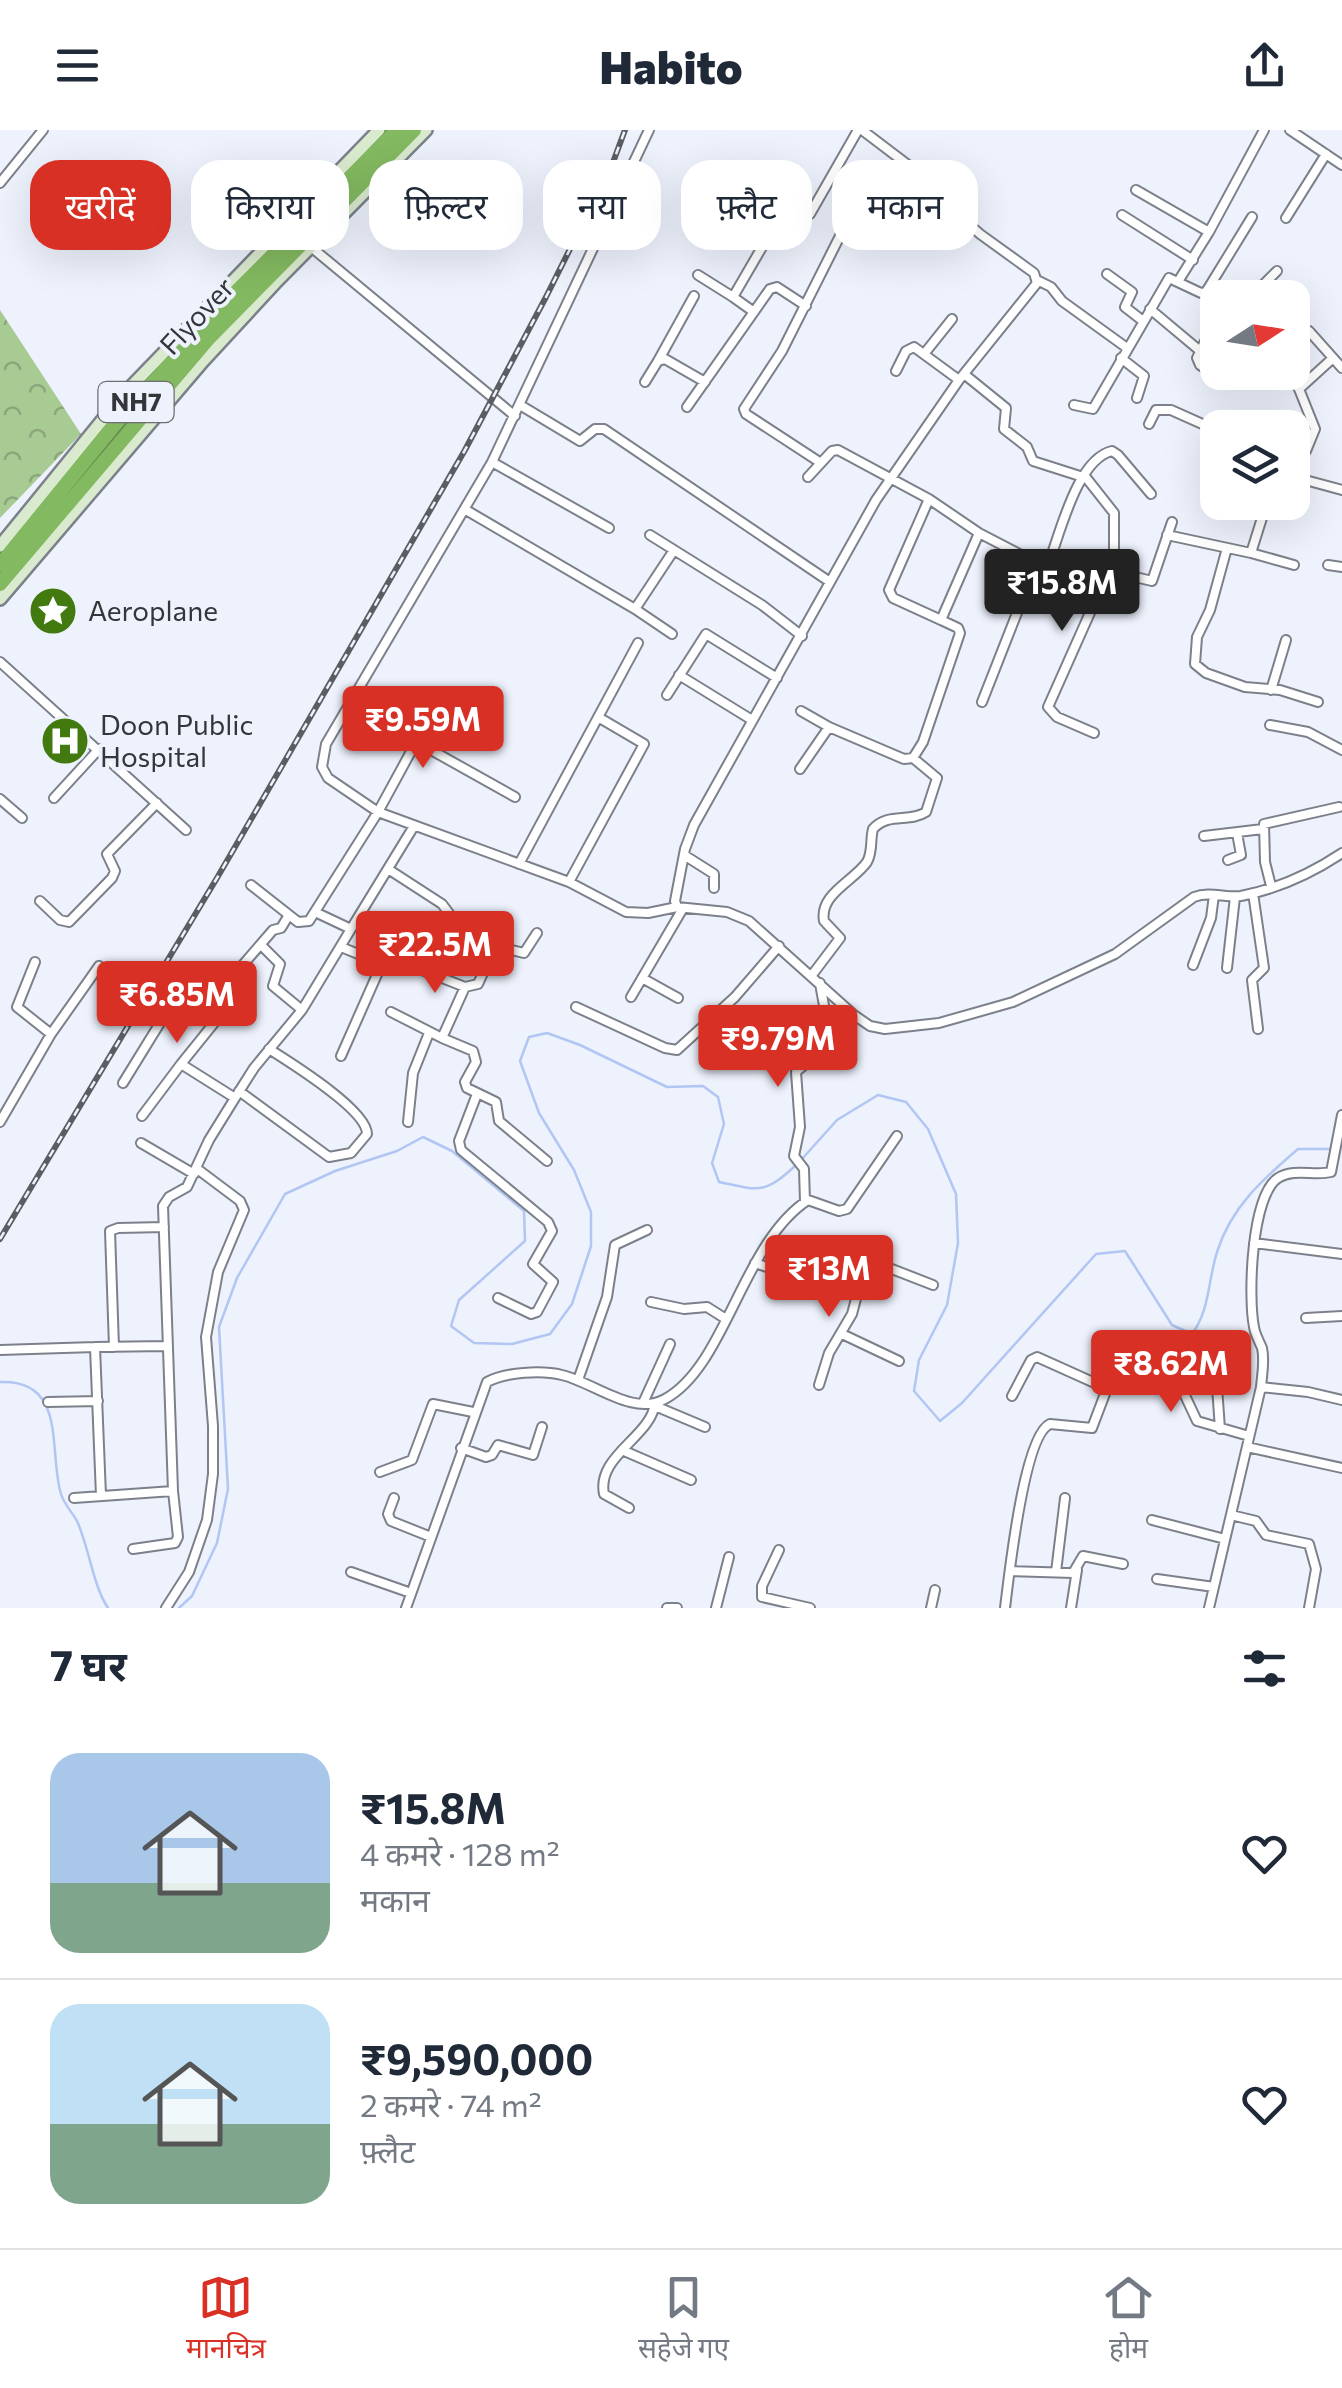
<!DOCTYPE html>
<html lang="hi">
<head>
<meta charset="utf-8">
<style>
	body { margin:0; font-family:Commissioner,"Noto Sans Devanagari",sans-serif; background:#f6f6f7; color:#1f2937; height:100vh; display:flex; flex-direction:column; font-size:38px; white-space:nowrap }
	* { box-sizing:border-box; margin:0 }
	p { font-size:32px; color:#747a83 }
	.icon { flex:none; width:55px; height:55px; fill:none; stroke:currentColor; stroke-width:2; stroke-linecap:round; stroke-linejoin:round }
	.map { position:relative; height:1478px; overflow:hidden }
	.panel { display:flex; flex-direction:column; background:#fff; flex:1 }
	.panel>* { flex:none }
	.guide { position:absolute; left:30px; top:30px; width:1282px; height:90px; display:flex; gap:20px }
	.needle { width:65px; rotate:78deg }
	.controls { position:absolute; left:1200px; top:150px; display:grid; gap:20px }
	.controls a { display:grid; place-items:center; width:110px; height:110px; border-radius:20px; background:#fff; box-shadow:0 10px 40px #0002; font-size:50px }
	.price { position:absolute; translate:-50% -85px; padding:0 22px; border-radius:10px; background:#d93025; color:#fff; font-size:32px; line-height:65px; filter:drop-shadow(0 2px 5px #0008) }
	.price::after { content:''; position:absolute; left:50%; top:60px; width:30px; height:22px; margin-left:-15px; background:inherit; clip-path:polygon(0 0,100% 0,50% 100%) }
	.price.selected { background:#222; color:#fff }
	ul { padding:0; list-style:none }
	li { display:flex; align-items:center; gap:30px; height:250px; padding:0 50px }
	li+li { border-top:2px solid #e0e1e3 }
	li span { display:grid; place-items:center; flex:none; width:280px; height:200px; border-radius:30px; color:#555 }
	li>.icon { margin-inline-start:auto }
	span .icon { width:120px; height:120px; fill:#fffc; stroke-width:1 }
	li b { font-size:42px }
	h2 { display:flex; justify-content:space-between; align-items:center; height:120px; padding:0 50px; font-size:42px }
	.chip { padding:0 35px; border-radius:30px; background:#fff; box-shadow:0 10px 40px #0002; font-size:35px; line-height:90px }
	.chip.selected { background:#d93025; color:#fff }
	header { display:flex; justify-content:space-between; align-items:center; height:130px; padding:0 50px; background:#fff; font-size:45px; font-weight:800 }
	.tab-bar { display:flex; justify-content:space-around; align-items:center; height:140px; border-top:2px solid #e0e1e3; background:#fff; font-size:28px; color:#747a83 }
	.tab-bar a { display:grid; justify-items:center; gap:5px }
	.tab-bar .selected { color:#d93025 }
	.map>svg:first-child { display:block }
	.forest { fill:url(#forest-crowns) }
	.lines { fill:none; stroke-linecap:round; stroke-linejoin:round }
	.stream { stroke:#b1c6f3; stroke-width:2.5 }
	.street-casing { stroke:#7c808a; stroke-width:12 }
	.secondary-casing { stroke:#7c808a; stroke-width:16 }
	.highway-casing { stroke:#678b53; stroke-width:19 }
	.street { stroke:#fff; stroke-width:8 }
	.secondary { stroke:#daeacf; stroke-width:11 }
	.highway { stroke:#83b960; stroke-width:14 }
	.rail-casing { stroke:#5a5d62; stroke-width:6 }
	.rail { stroke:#edf2fd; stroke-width:2.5; stroke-dasharray:8; stroke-linecap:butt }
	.labels { text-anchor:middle; stroke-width:8; stroke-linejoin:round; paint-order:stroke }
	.shield { fill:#edf2fd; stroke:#6c6e74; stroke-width:2.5 }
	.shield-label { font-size:25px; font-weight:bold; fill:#34363a }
	.street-label { font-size:28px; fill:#34363a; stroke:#edf2fd }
	.poi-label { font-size:28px; fill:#34363a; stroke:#edf2fd; text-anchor:start }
</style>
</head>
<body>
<header><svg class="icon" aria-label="menu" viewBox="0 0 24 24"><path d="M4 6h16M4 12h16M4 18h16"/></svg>Habito<svg class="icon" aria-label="share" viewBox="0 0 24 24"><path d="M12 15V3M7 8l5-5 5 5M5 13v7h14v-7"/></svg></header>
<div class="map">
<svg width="1342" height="1478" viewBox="0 0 1342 1478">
	<defs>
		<pattern id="forest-crowns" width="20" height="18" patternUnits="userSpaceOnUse" patternTransform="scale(2.5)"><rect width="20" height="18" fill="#a8cb94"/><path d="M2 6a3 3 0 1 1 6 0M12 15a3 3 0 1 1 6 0" fill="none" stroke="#8aa67a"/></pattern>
	</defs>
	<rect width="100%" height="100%" fill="#edf2fd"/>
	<path class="forest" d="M0 180 81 304 0 388Z"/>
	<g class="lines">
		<path class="stream" d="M802 1029 837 990 878 965 906 972 928 999 956 1064 958 1113 947 1175 919 1230 914 1261 940 1291 962 1273 1096 1124 1125 1121 1172 1195 1192 1204C1210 1180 1208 1150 1217 1122 1231 1077 1263 1049 1298 1019H1331
			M0 1252C68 1249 48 1322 61 1364 64 1374 72 1382 77 1391 89 1417 93 1456 108 1478
			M179 1478 192 1466 217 1413 228 1359 219 1197 237 1148 285 1064 335 1041 397 1021 423 1007 452 1021 524 1081 525 1111 459 1170 451 1196 474 1213 512 1214 550 1204 572 1174 591 1116V1082L574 1040 539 983 520 931 529 907 547 903 580 915 667 957 703 956 718 967 724 994 712 1033 719 1052C760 1061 765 1064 796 1035"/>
		<g class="street-casing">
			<path id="street" d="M649 0 492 332 326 614 322 637 328 648 378 682 569 752 626 782 648 783 677 777
				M862 0 916 41 941 70 980 104 1034 143 1037 153 959 250 876 370 694 695 685 719 675 771 677 777 727 782 749 791 854 885 870 896 885 899 939 893 1013 872 1115 824 1194 767C1210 761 1225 768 1241 766 1277 759 1312 743 1342 723
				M1290 0 1342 35
				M0 53 43 0
				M1136 60 1209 102
				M722 72 767 94 772 100 733 167 754 182
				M810 84 858 0
				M1122 85 1193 130
				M1286 88 1326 24
				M311 117 515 286
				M1107 144 1132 162 1125 177 1143 191
				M698 145 733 167
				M1037 150 1051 157 1062 171 1127 218
				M1179 150 1209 102 1264 0
				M1250 168 1277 141
				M1150 179 1199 220
				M1218 195 1210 201 1197 228 1200 235 1219 248
				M1309 201 1342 238
				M924 224 952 189
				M1121 228 1144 246 1137 268
				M658 231 694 166
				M896 241 906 221 914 217 959 250
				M1288 242 1299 259
				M964 244 1006 278 1004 299 1027 317 1033 331 1083 347
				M645 252 658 231 665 229 705 252
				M520 275 580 311 595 299H604L830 452
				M1074 275 1093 279 1169 148 1201 163 1206 162 1252 87
				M687 277 770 159 777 157 806 176
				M1149 294 1156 280H1171L1218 301
				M1292 328 1306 321 1315 299 1299 259 1333 228
				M492 332 609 398
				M821 333 746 284 744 279 782 221 849 88
				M1084 345 1114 383V442
				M808 347 832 321 838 320 929 369 979 403 1027 428 1105 449 1114 442 1152 451 1172 392
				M1309 351 1342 360
				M1210 353 1218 356
				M929 369 889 460 893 468 941 490 979 403
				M1267 372 1251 423 1294 435
				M466 380 635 479
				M650 405 762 475 802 506
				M1167 405 1251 423
				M1227 418 1210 480 1197 507 1195 534 1206 543 1245 557 1280 560 1318 572
				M1048 435C1060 404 1077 329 1112 321L1118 325 1151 364
				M1328 435 1342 437
				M672 504 635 479 674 420
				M0 532 186 700
				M679 545 752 590
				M1271 560 1286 510
				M667 565 706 504 777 548
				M982 572 1037 432
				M349 574 515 667
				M801 581 829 597 904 629 913 628 923 612 960 503 958 498 941 490
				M1270 595 1308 602 1342 620
				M1094 603 1057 587 1048 577 1105 449
				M800 639 829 597
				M54 668 99 619
				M0 669 22 688
				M1204 706 1263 699
				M684 725 714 744V758
				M1228 730 1241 725 1237 703
				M519 734 638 513
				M388 739 442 774 460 798 495 816 524 823 537 803
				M569 752 644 614 598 587
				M251 755 298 792 309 791 378 682 433 581
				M1271 756 1265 732 1264 694 1339 677
				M1253 763 1264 838 1252 850 1258 899
				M40 771 60 790 69 792 112 748 115 741 107 724 157 673
				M315 782 351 799 414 696
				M261 815 280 834 273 856 302 880
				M341 817 373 830 404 833 465 857 478 854 495 816
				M35 832 17 877 51 904
				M1193 835 1211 788 1214 765
				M1227 838 1235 767
				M812 845 840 808 824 791C819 764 854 751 867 732 873 722 870 709 873 699 888 682 909 693 926 682L937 648 913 628
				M642 848 678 868
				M222 859 273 800 281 798 289 785
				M631 867 682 780
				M576 877 665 918 677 920 735 867 779 816
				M391 882 442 908 465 857
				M442 908 473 921 476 932 465 952 467 958 496 972 499 991 547 1031
				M341 926 383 831
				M123 953 192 841 199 840 229 865 231 872 181 934
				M239 961 329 1027 351 1023 367 1004C367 980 291 933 269 919
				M477 964 459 1011 461 1020 548 1092 552 1101 533 1134 553 1152 537 1182 531 1184 498 1168
				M142 986 181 934 235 968
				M0 992 51 904 99 836
				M408 992 413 943 429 903
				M141 1013 194 1044
				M805 1072 804 1039 794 1026 800 997 796 942C836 908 828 902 820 853
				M1254 1113 1342 1124
				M768 1114 814 1127 834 1122 856 1133 879 1134 933 1155
				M755 1133 823 1156
				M651 1172 684 1179 707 1177 726 1189
				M1306 1188 1342 1186
				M842 1204 899 1231
				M114 1217 110 1101 118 1098 164 1097
				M0 1220 95 1217
				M1154 1223 1152 1241 1181 1257 1197 1291 1249 1306
				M1215 1228 1220 1299
				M578 1250 607 1167 615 1115 647 1100
				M819 1255 829 1223 852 1184 866 1131
				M1261 1257 1308 1262 1342 1270
				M1012 1266 1031 1230 1037 1227 1106 1258
				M48 1272 98 1271
				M643 1273 670 1214
				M655 1276 705 1297
				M1247 1317 1342 1338
				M461 1318 486 1327 492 1325 498 1315 533 1325 542 1297
				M622 1320 691 1350
				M380 1342 412 1330 433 1274 473 1282
				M101 1366 95 1217 168 1216
				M74 1368 173 1361
				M394 1368 388 1384 391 1391 431 1407
				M629 1378 604 1364C596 1326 652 1306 655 1273
				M1231 1385 1256 1391 1266 1405 1309 1414 1316 1439 1309 1478
				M1152 1390 1225 1409
				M133 1419 175 1413 178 1407 173 1361 163 1076 169 1067 187 1057 209 1010 235 968 254 938 302 880 351 799
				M779 1420 762 1456V1467L810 1478
				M1010 1441 1073 1443 1083 1426 1123 1434
				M351 1442 411 1463
				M1056 1442 1065 1368
				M1157 1449 1214 1457
				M166 1478 189 1442 207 1390 213 1344V1296L206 1207 218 1142 244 1080 240 1071 196 1038
				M406 1478 487 1252C505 1242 542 1240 562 1245 593 1252 633 1287 665 1269 726 1236 742 1113 808 1070L839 1081 847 1079 897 1006
				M667 1478H677
				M716 1478 729 1427
				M931 1478 935 1460
				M1005 1478C1009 1446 1024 1305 1050 1294L1092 1298 1114 1240
				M1071 1478 1077 1440
				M1209 1478 1261 1257C1262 1244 1265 1231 1262 1218 1259 1211 1255 1204 1254 1197 1248 1167 1251 1066 1278 1048 1294 1038 1314 1046 1331 1042L1342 985"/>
		</g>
		<g class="secondary-casing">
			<path id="secondary" d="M0 416 122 266 379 0
				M0 469 203 231 275 153 426 0"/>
		</g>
		<g class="highway-casing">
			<path id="highway" d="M0 435 116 293 238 160 397 0
				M0 454 209 208 414 0"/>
		</g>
		<use href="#street" class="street"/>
		<use href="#secondary" class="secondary"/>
		<use href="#highway" class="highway"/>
		<g class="rail-casing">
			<path id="rail" d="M0 1109 217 748 465 320 546 167 612 35 625 0"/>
		</g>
		<use href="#rail" class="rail"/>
	</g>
	<defs>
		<g id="sight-disc" transform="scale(2.5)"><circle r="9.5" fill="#437a0f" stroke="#edf2fd"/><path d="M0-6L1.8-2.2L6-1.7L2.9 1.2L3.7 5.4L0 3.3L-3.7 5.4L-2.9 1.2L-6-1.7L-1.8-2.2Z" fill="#fff"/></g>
		<g id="hospital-disc" transform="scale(2.5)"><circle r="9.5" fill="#437a0f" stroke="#edf2fd"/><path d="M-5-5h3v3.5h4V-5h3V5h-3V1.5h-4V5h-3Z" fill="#fff"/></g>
	</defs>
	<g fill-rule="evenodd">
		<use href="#sight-disc" x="53" y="481"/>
		<use href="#hospital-disc" x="65" y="611"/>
	</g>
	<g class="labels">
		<rect class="shield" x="98.5" y="252" width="75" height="40" rx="8"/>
		<g class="shield-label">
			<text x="136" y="281">NH7</text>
		</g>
		<g class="street-label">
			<text transform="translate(197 186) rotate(-47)" y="10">Flyover</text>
		</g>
		<g class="poi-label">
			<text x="88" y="491">Aeroplane</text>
			<text x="100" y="605">Doon Public<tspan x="100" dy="32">Hospital</tspan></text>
		</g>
	</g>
</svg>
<div class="controls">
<a><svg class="needle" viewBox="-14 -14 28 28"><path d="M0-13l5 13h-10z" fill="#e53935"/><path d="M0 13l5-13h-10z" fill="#747a83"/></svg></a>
<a><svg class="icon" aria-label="layers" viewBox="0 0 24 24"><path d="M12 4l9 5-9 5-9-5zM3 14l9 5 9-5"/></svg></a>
</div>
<b class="price selected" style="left:1062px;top:504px">₹15.8M</b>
<b class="price" style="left:423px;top:641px">₹9.59M</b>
<b class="price" style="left:435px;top:866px">₹22.5M</b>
<b class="price" style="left:177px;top:916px">₹6.85M</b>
<b class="price" style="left:778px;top:960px">₹9.79M</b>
<b class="price" style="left:829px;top:1190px">₹13M</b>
<b class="price" style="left:1171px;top:1285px">₹8.62M</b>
<div class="guide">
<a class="chip selected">खरीदें</a>
<a class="chip">किराया</a>
<a class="chip">फ़िल्टर</a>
<a class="chip">नया</a>
<a class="chip">फ़्लैट</a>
<a class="chip">मकान</a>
</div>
</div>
<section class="panel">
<h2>7 घर<svg class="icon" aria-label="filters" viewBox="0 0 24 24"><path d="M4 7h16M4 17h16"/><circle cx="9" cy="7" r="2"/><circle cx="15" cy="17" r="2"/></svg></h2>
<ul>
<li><span style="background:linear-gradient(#a9c7e8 65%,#7fa58c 0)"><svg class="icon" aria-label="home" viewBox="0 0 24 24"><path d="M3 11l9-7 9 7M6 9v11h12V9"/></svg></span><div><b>₹15.8M</b><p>4 कमरे · 128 m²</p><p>मकान</p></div><svg class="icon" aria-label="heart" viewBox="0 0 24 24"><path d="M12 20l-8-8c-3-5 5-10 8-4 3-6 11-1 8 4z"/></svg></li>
<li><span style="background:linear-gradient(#bfe0f5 60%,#7fa58c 0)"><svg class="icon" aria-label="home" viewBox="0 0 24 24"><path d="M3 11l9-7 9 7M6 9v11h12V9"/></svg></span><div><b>₹9,590,000</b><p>2 कमरे · 74 m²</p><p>फ़्लैट</p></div><svg class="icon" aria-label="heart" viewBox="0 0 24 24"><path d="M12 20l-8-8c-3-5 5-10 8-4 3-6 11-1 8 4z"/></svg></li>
</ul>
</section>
<nav class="tab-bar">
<a class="selected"><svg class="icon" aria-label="map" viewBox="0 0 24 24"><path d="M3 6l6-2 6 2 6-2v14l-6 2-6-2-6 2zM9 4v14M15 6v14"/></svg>मानचित्र</a>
<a><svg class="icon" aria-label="saved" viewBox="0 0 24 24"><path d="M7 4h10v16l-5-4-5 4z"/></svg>सहेजे गए</a>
<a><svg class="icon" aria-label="home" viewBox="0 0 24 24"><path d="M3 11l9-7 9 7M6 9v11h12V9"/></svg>होम</a>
</nav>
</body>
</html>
